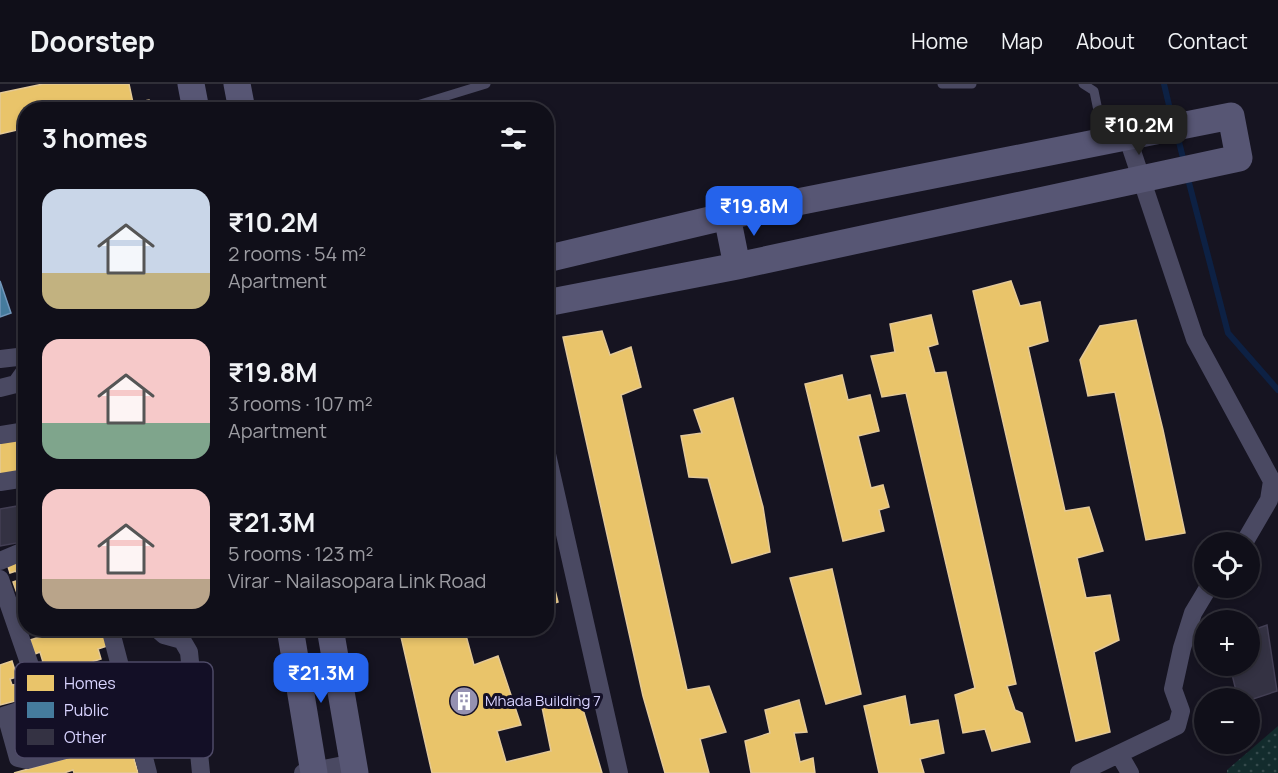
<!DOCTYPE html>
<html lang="en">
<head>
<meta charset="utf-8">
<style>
	body { margin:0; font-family:Manrope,sans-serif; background:#1e1d26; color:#f1f3f6; height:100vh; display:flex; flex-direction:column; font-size:22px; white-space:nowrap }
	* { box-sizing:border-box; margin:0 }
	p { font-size:20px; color:#9c9ca2 }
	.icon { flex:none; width:33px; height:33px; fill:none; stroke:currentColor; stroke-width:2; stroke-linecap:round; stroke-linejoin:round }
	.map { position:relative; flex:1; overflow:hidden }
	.sheet { position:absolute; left:18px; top:18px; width:536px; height:534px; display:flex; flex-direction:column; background:#100f19; border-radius:24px; box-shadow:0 3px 9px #0003,0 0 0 2px #302f38 }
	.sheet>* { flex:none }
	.fabs { position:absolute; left:1194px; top:448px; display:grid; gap:12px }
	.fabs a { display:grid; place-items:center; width:66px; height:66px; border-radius:50%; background:#100f19; box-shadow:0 3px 9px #0003,0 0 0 2px #302f38; font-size:30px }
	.price { position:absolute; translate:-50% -51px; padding:0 14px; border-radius:12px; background:#2563eb; color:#fff; font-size:20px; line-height:39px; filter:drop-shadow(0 2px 3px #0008) }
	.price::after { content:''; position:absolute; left:50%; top:36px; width:18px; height:14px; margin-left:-9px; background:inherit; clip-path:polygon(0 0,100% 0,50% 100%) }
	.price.active { background:#222; color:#fff }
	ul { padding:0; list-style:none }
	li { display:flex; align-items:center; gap:18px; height:150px; padding:0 24px }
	li span { display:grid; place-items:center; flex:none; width:168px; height:120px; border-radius:18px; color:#555 }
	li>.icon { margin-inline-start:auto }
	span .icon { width:72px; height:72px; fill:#fffc; stroke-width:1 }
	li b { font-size:26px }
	h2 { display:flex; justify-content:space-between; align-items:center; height:72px; padding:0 24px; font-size:26px }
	header { display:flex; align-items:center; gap:36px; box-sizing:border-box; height:84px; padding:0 30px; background:#100f19; border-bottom:2px solid #302f38 }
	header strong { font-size:28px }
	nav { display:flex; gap:33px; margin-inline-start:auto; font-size:21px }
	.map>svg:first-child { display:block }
	.grass { fill:url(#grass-dots) }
	.homes { fill:#e9c46a; stroke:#e4c997; stroke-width:1.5 }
	.public { fill:#457b9d; stroke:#7196ba; stroke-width:1.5 }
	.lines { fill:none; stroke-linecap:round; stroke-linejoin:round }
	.stream { stroke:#0d2144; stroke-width:6 }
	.building { fill:#343243; stroke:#433f54; stroke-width:1.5 }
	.lane { stroke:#4a4962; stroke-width:9 }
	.street { stroke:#4a4962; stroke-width:18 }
	.secondary { stroke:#575674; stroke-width:27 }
	.labels { text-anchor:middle; stroke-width:6; stroke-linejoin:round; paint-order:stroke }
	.poi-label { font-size:15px; fill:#d9d4ff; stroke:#130f26; text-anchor:start }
	.key { fill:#130f26; stroke:#4e4a67; stroke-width:1.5 }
	.key-label { font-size:16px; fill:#d9d4ff }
</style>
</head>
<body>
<header>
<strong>Doorstep</strong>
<nav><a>Home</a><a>Map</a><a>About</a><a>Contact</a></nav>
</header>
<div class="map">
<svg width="1278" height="689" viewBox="0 0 1278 689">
	<defs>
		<pattern id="grass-dots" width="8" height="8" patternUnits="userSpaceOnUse" patternTransform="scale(1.5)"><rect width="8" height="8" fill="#132c2d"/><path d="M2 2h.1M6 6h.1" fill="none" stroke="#354a4c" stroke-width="1.8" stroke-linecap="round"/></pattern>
	</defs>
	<rect width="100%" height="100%" fill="#161421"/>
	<path class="grass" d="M1278 642V689H1227V686Z"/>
	<path class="homes" d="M43 0H129L133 19 149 16 151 26H26V44L0 50V9Z
		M1011 197 1020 222 1040 218 1048 257 1028 263 1065 427 1089 423 1103 467 1077 474 1086 514 1110 511 1119 556 1094 568 1110 648 1076 657 973 207Z
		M931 231 938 260 928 263 935 289 946 288 1016 600 1007 602 1015 626 1022 629 1030 658 992 667 985 645 963 649 955 611 975 604 906 309 882 313 871 272 895 268 890 240Z
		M1136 236 1163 346 1185 449 1146 456 1115 308 1088 312 1080 276 1100 242Z
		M602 247 610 271 631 263 641 303 621 311 687 606 709 602 726 648 700 655 709 689H665L643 612 563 253Z
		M842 291 848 316 870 311 879 347 858 352 871 404 883 401 889 423 879 426 884 447 843 457 805 300Z
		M733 314 763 423 770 468 732 479 708 394 689 393 681 352 702 349 694 326Z
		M26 350V388L0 393V355Z
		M546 470 558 518 546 522Z
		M26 471V510L18 512 13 498 19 496 16 487 10 489 6 476Z
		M832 485 861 610 826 620 790 494Z
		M58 544H102L107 562 98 565 101 575 42 593 38 580 43 578 40 568 35 570 30 556 59 547Z
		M399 544H464L474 581 498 572 521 641 497 647 506 678 551 667 542 623 579 612 602 689H432Z
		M12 577 17 593 10 595 12 601 19 600 23 615 0 621V581Z
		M905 612 910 641 938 636 944 669 920 675 924 689H879L864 622Z
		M799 616 807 648 794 649 800 678 813 674 815 689H751L745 657 770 649 765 626Z
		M119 621 138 689H74L73 686 64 689H14L82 670 72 634 91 628 94 642 103 640 99 626Z"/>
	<path class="public" d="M0 197 11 229 0 233Z"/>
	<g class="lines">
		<path class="stream" d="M1164 0 1173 38
			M1177 50 1184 78
			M1187 91 1228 249 1278 306"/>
	</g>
	<path class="building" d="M26 416V450L21 451 22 458 0 462V425L17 422V418Z
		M1267 541 1277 607 1250 616 1238 615 1230 582H1250V547Z"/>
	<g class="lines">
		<path class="lane" d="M942 0H972
			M1083 0 1094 7 1104 56
			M401 26 486 0"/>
		<path class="street" d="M1127 52 1195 255 1272 397 1269 416 1244 459
			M0 275 26 272
			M0 304 16 300 26 286
			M0 351 26 347
			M546 366 619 689
			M0 398 26 394
			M0 477 26 466
			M0 495 43 619
			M110 544 148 689
			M156 544 164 551 182 556 189 568 201 689
			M6 631 18 674 27 676 69 665 73 658 61 613
			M0 633 124 593
			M1119 670 1130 689
			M303 689 354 679
			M1079 689 1177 642 1181 627 1173 605 1182 564 1193 529 1208 504"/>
		<path class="secondary" d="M191 0 196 26
			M237 0 242 26
			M727 132 737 182
			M546 175 727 132 1231 32 1239 74 737 182 546 219
			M290 544 314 689
			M330 544 355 689"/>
	</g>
	<defs>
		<g id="building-disc" transform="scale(1.5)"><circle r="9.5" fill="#9591b1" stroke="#130f26"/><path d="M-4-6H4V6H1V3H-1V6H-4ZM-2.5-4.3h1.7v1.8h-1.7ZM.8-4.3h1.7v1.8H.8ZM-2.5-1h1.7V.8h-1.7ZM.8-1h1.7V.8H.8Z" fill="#fff"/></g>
	</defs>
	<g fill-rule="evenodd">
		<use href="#building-disc" x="464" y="617"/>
	</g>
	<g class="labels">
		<g class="poi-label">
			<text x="485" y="622">Mhada Building 7</text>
		</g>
	</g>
	<rect x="15" y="578" width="198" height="96" rx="9" class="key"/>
	<rect x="27" y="591" width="27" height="16" fill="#e9c46a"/>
	<rect x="27" y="618" width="27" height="16" fill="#457b9d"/>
	<rect x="27" y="645" width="27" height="16" fill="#343243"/>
	<g class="key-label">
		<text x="64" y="605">Homes</text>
		<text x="64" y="632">Public</text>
		<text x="64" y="659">Other</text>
	</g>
</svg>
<div class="fabs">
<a><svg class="icon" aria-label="locate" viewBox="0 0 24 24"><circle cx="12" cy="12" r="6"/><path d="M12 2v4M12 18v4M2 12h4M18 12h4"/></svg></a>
<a>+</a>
<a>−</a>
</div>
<b class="price active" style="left:1139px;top:72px">₹10.2M</b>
<b class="price" style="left:754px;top:153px">₹19.8M</b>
<b class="price" style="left:321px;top:620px">₹21.3M</b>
<section class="sheet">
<h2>3 homes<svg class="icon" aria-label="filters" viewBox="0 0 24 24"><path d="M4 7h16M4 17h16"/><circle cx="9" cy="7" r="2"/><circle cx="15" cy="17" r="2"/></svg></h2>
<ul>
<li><span style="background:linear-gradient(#c9d6e8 70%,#c2b280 0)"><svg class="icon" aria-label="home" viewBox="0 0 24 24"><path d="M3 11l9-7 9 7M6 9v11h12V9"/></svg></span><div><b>₹10.2M</b><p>2 rooms · 54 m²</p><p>Apartment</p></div></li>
<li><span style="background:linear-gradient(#f6c9c9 70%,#7fa58c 0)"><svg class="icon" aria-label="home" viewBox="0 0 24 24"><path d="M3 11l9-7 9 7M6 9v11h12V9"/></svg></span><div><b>₹19.8M</b><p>3 rooms · 107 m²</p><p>Apartment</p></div></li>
<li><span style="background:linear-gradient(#f6c9c9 75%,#b9a48a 0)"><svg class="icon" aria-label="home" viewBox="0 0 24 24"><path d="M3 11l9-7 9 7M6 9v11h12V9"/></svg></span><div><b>₹21.3M</b><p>5 rooms · 123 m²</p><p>Virar - Nailasopara Link Road</p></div></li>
</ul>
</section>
</div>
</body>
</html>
